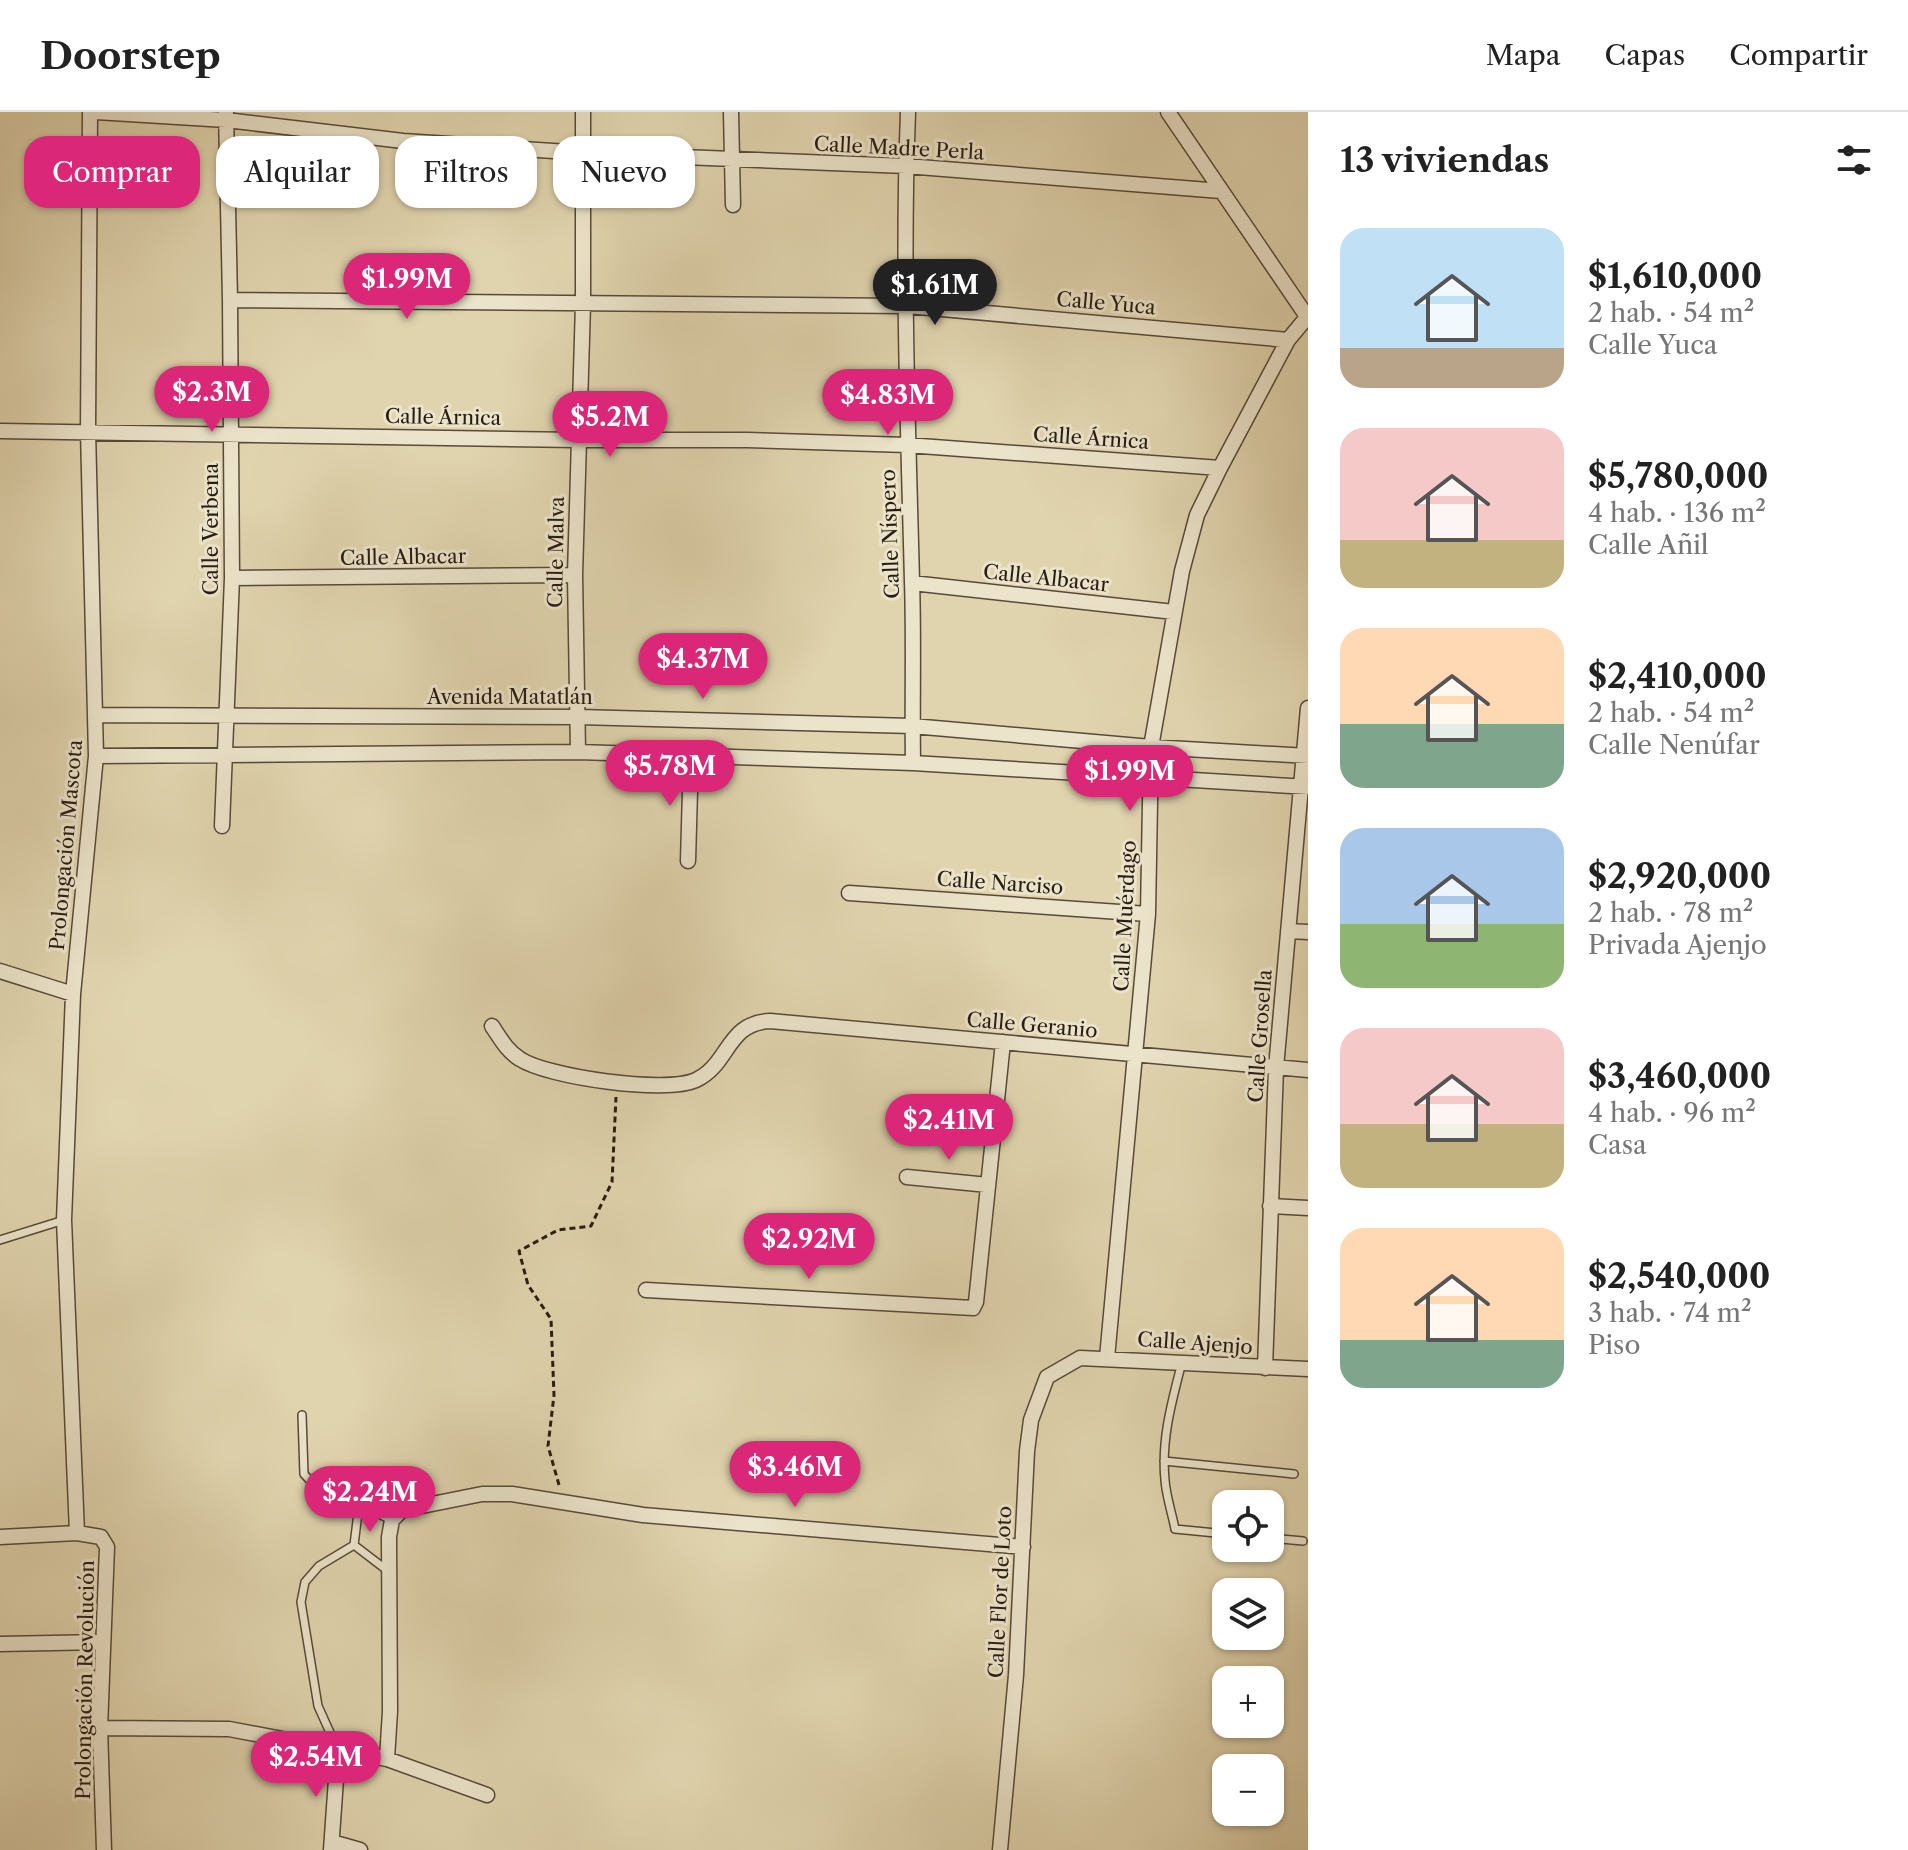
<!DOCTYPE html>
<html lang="es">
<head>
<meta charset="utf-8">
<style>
	body { margin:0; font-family:"Libre Caslon Text",serif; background:#f6f6f6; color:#222; height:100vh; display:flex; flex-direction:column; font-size:30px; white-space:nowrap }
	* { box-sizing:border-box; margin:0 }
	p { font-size:26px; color:#767676 }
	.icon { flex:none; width:44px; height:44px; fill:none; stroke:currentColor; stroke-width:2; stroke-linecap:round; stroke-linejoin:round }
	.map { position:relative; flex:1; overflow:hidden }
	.sheet { display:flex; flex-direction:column; background:#fff; width:600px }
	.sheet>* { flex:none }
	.hud { position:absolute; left:24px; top:24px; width:760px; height:72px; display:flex; gap:16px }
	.controls { position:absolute; left:1212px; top:1378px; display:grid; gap:16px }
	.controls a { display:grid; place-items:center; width:72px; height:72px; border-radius:16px; background:#fff; box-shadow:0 2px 6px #0004; font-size:40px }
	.price { position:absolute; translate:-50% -68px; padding:0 18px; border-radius:28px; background:#db2777; color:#fff; font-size:26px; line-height:52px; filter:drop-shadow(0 2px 4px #0008) }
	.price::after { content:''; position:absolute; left:50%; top:48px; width:24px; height:18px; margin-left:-12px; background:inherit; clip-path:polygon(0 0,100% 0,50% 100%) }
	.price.on { background:#222; color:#fff }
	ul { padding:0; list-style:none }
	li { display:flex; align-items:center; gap:24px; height:200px; padding:0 32px }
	li span { display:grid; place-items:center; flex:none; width:224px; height:160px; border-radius:24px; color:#555 }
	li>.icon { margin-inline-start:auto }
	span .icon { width:96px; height:96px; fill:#fffc; stroke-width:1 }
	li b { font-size:34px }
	h2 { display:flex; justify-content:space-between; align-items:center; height:96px; padding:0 32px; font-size:34px }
	.pill { padding:0 28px; border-radius:24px; background:#fff; box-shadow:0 2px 6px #0004; font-size:28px; line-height:72px }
	.pill.on { background:#db2777; color:#fff }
	header { display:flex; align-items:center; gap:48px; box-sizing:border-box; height:112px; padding:0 40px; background:#fff; border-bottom:2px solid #e0e0e0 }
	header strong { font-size:38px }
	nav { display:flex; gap:44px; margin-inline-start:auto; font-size:28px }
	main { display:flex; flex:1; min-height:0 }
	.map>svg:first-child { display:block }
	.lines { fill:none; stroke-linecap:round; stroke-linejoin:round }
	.lane-casing { stroke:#574a3a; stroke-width:10 }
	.street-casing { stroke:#574a3a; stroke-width:17 }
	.path { stroke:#291c13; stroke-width:3; stroke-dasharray:6 4; stroke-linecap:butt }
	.lane { stroke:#ebe3ca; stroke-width:7 }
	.street { stroke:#ebe3ca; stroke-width:14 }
	.labels { text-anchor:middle; stroke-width:6; stroke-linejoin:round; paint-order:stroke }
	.street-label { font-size:20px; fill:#291c13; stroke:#ebe3ca }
</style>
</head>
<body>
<header>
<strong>Doorstep</strong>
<nav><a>Mapa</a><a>Capas</a><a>Compartir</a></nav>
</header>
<main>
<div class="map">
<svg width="1308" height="1738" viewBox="0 0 1308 1738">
	<rect width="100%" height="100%" fill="#e0d4ae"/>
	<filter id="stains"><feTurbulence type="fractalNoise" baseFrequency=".0025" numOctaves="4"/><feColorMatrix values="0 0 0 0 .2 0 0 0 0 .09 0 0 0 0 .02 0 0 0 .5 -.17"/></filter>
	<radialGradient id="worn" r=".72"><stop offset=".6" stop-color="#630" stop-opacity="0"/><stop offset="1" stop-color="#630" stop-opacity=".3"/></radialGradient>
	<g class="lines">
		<g class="lane-casing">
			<path id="lane" d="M0 1128 64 1108
				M1182 1250C1172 1289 1161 1327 1165 1368 1166 1384 1172 1401 1175 1417L1226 1422
				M302 1303 304 1362 315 1374 392 1408
				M1164 1349 1294 1362
				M359 1393 354 1433 388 1459
				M1270 1426 1303 1429
				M337 1636 318 1594 301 1490 305 1470 319 1454 354 1433"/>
		</g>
		<g class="street-casing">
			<path id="street" d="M96 0 226 8 403 29 583 41 906 54 1221 79
				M731 0 733 93
				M908 0C902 156 908 313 912 469 914 529 912 591 913 651
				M1168 0 1308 206
				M230 188 908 194 1288 228
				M0 319 578 328H747L907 333 1220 356
				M232 466 575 463
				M912 471 1174 500
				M95 603 578 605 912 614 1151 635 1308 644
				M578 640 575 463 583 192V0
				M96 644 578 640 913 651 1308 675
				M222 714 232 466 230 188 226 0
				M688 749 691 643
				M849 781 1148 802
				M1288 819 1308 820
				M0 859 73 882
				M492 914C500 926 507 939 520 947 547 965 666 982 696 968 730 952 726 911 770 909L1308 958
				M907 1065 988 1073
				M1270 1094 1308 1096
				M646 1178 973 1196 976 1190 1003 930
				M1107 1246 1148 802 1151 635 1182 459 1197 403 1220 356 1288 228 1308 204
				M1265 1256 1276 956 1308 596
				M77 1421 64 1108 73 882 96 644 88 319 90 0
				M0 1425 77 1421 101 1425 107 1435 100 1616 104 1738
				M0 1532 103 1530
				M100 1616 229 1617 387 1647 487 1683
				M387 1647 390 1599 389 1425 392 1408 402 1398 482 1382H512L643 1403 1023 1435
				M332 1730 360 1738
				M331 1738 338 1639
				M1000 1738 1016 1563 1027 1339 1031 1308 1047 1265 1080 1246 1308 1257"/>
		</g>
		<path class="path" d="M559 1373 548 1334 554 1283 551 1207 528 1173 519 1139 558 1118 591 1114 612 1070 616 985"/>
		<use href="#lane" class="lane"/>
		<use href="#street" class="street"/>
	</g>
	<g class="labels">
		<g class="street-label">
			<text transform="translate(899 36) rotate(3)" y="7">Calle Madre Perla</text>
			<text transform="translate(1106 191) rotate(5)" y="7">Calle Yuca</text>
			<text transform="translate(443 305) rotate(1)" y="7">Calle Árnica</text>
			<text transform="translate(1091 326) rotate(4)" y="7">Calle Árnica</text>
			<text transform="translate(211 417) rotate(-90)" y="7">Calle Verbena</text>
			<text transform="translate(890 422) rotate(-92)" y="7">Calle Níspero</text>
			<text transform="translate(556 440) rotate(-89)" y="7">Calle Malva</text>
			<text transform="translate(403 445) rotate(-1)" y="7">Calle Albacar</text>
			<text transform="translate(1046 466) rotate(6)" y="7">Calle Albacar</text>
			<text x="510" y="592">Avenida Matatlán</text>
			<text transform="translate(66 733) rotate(-85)" y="7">Prolongación Mascota</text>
			<text transform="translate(1000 771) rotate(4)" y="7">Calle Narciso</text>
			<text transform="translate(1125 804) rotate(-87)" y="7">Calle Muérdago</text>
			<text transform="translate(1032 913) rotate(5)" y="7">Calle Geranio</text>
			<text transform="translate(1260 924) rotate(-86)" y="7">Calle Grosella</text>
			<text transform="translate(1195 1231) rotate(4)" y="7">Calle Ajenjo</text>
			<text transform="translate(1000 1480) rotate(-87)" y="7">Calle Flor de Loto</text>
			<text transform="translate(85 1568) rotate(-89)" y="7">Prolongación Revolución</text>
		</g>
	</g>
	<rect width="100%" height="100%" filter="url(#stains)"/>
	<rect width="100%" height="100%" fill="url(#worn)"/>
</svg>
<div class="controls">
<a><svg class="icon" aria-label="locate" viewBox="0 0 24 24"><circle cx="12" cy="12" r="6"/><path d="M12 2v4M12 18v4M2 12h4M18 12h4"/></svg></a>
<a><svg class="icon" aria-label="layers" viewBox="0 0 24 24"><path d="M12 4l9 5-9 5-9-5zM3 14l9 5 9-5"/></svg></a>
<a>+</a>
<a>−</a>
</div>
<b class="price" style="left:407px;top:209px">$1.99M</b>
<b class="price on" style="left:935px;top:215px">$1.61M</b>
<b class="price" style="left:212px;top:322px">$2.3M</b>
<b class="price" style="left:888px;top:325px">$4.83M</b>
<b class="price" style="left:610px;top:347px">$5.2M</b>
<b class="price" style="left:703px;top:589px">$4.37M</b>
<b class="price" style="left:670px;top:696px">$5.78M</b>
<b class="price" style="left:1130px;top:701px">$1.99M</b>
<b class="price" style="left:949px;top:1050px">$2.41M</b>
<b class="price" style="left:809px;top:1169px">$2.92M</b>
<b class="price" style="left:795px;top:1397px">$3.46M</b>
<b class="price" style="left:370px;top:1422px">$2.24M</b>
<b class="price" style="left:316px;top:1687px">$2.54M</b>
<div class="hud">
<a class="pill on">Comprar</a>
<a class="pill">Alquilar</a>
<a class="pill">Filtros</a>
<a class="pill">Nuevo</a>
</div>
</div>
<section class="sheet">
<h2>13 viviendas<svg class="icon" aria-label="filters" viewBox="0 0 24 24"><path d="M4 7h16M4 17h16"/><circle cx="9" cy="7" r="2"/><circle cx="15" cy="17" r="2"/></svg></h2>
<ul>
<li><span style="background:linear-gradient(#bfe0f5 75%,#b9a48a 0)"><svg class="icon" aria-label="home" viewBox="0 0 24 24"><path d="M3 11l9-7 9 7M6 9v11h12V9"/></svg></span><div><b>$1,610,000</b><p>2 hab. · 54 m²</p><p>Calle Yuca</p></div></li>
<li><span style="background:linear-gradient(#f6c9c9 70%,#c2b280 0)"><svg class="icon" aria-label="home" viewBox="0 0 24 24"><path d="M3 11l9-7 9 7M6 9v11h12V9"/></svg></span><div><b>$5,780,000</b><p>4 hab. · 136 m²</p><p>Calle Añil</p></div></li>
<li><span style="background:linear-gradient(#ffd9b3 60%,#7fa58c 0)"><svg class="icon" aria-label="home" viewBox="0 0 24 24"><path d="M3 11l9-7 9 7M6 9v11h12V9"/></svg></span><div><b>$2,410,000</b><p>2 hab. · 54 m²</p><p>Calle Nenúfar</p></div></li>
<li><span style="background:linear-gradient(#a9c7e8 60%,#8fb573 0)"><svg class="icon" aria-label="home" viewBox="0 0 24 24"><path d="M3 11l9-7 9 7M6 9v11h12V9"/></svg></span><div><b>$2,920,000</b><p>2 hab. · 78 m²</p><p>Privada Ajenjo</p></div></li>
<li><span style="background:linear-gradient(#f6c9c9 60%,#c2b280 0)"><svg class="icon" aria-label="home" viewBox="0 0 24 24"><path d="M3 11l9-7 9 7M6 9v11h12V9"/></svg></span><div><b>$3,460,000</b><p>4 hab. · 96 m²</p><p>Casa</p></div></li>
<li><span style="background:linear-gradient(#ffd9b3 70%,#7fa58c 0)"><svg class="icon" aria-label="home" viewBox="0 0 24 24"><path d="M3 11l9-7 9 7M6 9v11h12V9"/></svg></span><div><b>$2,540,000</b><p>3 hab. · 74 m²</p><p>Piso</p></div></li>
</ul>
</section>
</main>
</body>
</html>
